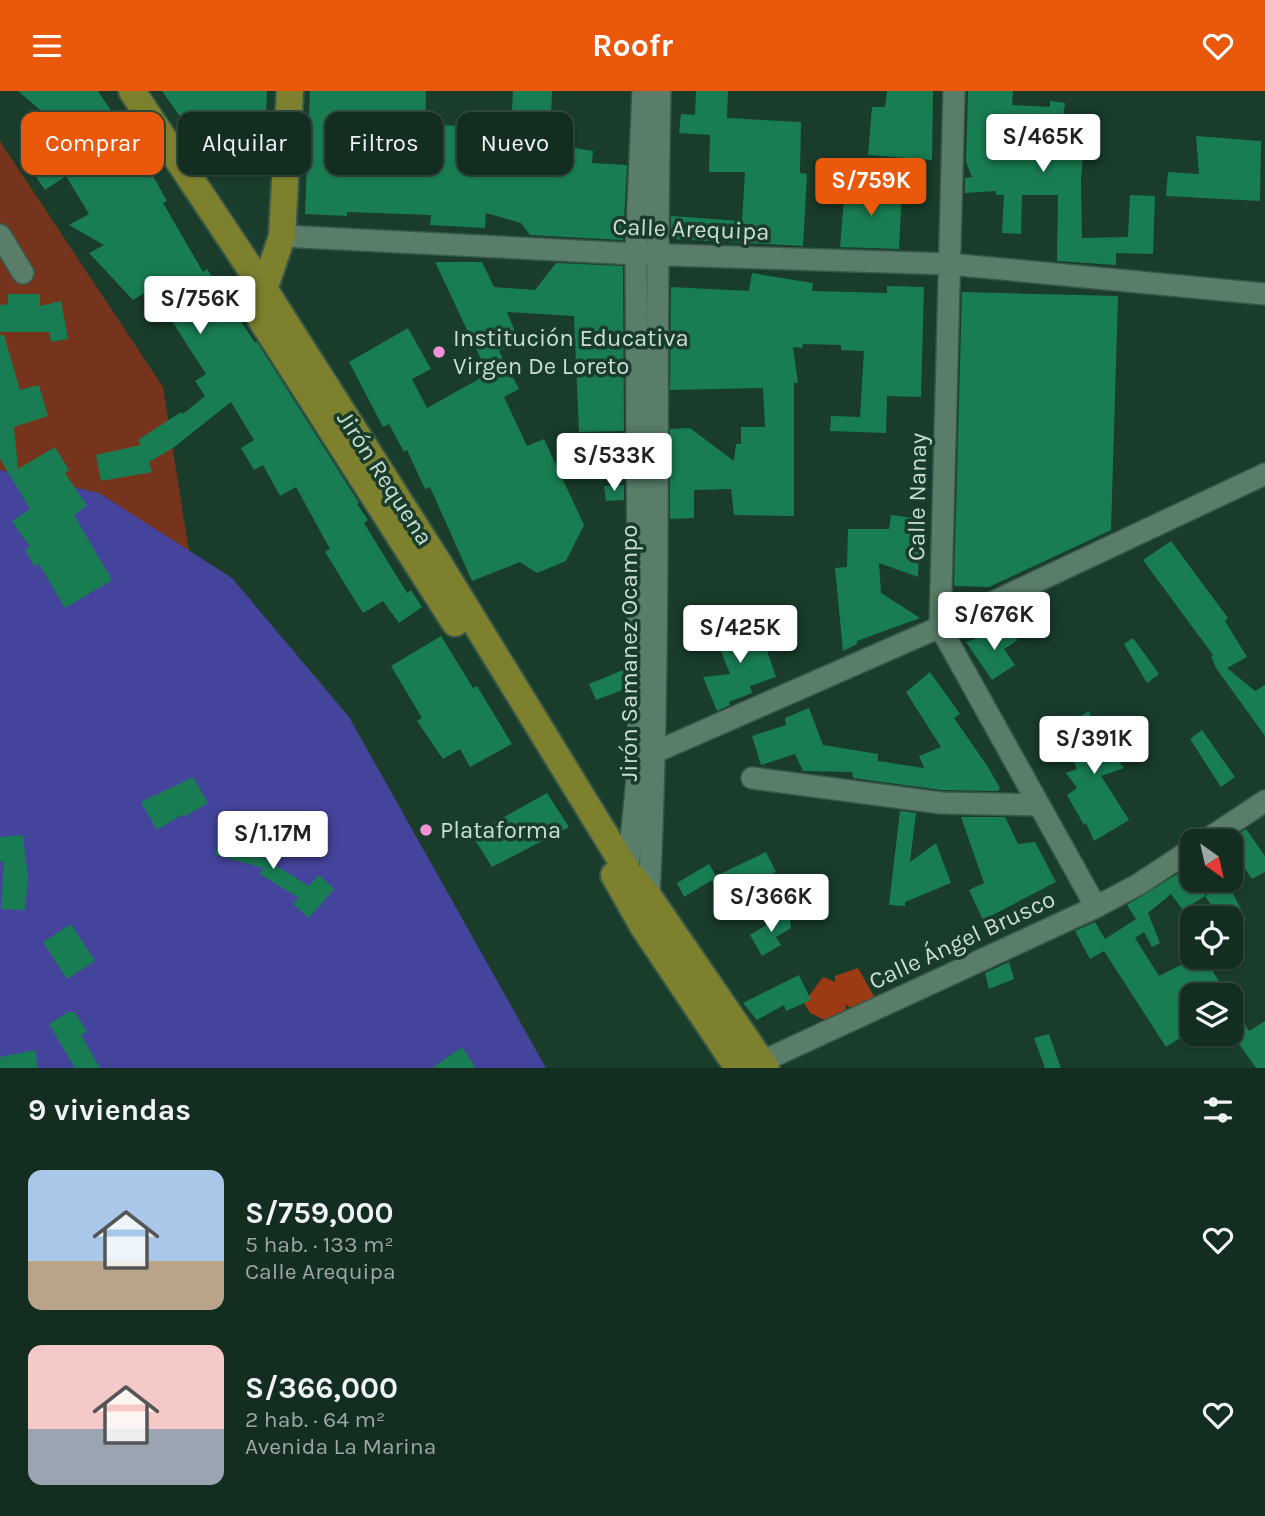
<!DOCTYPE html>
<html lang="es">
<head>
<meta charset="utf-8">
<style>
	body { margin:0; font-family:Karla,sans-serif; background:#20392d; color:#f1f3f6; height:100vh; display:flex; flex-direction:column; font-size:26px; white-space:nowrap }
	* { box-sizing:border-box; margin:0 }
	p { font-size:23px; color:#9da8a5 }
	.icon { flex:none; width:38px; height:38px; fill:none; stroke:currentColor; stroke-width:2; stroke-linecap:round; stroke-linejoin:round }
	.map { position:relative; height:977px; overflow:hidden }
	.details { display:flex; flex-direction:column; background:#132d20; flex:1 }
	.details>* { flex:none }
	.guide { position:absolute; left:21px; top:21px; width:700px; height:63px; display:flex; gap:14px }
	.needle { width:46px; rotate:146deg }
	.fabs { position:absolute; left:1180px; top:738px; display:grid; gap:14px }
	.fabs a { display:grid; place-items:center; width:63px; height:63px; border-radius:14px; background:#132d20; box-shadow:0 2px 5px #0004,0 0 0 2px #32493e; font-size:35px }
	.price { position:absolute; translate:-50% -60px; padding:0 16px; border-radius:7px; background:#fff; color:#222; font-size:23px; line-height:46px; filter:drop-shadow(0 2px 4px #0008) }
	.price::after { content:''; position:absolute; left:50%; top:42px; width:21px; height:16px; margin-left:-10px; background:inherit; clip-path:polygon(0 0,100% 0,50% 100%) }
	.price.on { background:#ea580c; color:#fff }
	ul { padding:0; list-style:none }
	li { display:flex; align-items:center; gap:21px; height:175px; padding:0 28px }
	li span { display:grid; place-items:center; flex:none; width:196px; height:140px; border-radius:14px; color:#555 }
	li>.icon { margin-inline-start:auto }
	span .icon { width:84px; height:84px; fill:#fffc; stroke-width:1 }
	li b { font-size:30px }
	h2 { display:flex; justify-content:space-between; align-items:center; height:84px; padding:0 28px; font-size:30px }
	.tag { padding:0 24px; border-radius:14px; background:#132d20; box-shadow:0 2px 5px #0004,0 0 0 2px #32493e; font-size:24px; line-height:63px }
	.tag.on { background:#ea580c; color:#fff }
	header { display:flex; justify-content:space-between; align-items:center; height:91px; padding:0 28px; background:#ea580c; color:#fff; font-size:32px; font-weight:700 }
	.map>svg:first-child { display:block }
	.green { fill:#76341d }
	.forest { fill:#9c3a14 }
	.water { fill:#45449c }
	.building { fill:#197d53 }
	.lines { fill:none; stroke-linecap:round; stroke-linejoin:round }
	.minor-casing { stroke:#395749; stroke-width:24 }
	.major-casing { stroke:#395749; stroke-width:30 }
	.minor { stroke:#597d69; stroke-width:21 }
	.major { stroke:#7d812e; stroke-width:26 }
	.poi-dot { fill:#f391d5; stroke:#193c2b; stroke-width:2.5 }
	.labels { text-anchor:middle; stroke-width:7; stroke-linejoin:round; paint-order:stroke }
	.street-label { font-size:24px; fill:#cbded3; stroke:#193c2b }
	.poi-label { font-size:24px; fill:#cbded3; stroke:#193c2b; text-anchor:start }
</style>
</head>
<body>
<header><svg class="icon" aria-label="menu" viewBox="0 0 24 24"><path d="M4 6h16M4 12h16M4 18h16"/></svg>Roofr<svg class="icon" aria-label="heart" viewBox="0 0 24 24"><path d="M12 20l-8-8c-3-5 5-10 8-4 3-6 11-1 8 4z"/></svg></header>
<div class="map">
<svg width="1265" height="977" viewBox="0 0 1265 977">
	<rect width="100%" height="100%" fill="#193c2b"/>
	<path class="green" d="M0 50 163 296 189 460 99 402 0 379Z"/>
	<path class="forest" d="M858 877 875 907 851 917 845 913 848 923 827 930 810 922 804 912 823 886 835 891V885Z"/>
	<path class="water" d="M0 379 99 402 232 487 349 626 546 977H0Z"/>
	<path class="building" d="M18 0H98L121 35 115 39 149 87 153 85 167 110 163 112 203 181 207 178 255 252 257 251 359 412 357 413 368 429 364 432 407 502 411 499 422 516 399 532 383 510 363 522 325 461 330 458 296 396 280 405 263 374 254 379 241 357 254 349 231 311 173 357 149 371 152 381 101 390 96 364 141 354 138 349 181 321 183 323 205 305 195 290 206 283 151 198 133 209 89 162 104 154 69 134 89 123 66 85 45 99 32 80 19 46 52 29Z
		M162 0H267L265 51 210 71 204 59Z
		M310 0H426L425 33 511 38 513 0H552L551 23 567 26 568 56 593 60 592 72 627 74 623 149 530 144 521 132 486 122 485 137 430 134 431 124 347 121V125L305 123Z
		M696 0H728L727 27 801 31 800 82 807 83 803 155 671 148V125L742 130 745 81H709L710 44 679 42 681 23 695 24Z
		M887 0H933L932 69 868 64 872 16H885Z
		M968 0H1013L1012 14 1050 16V10L1065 12 1061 41 1085 43 1081 88 1082 147 1128 146 1130 104 1155 105 1153 163 1116 162V174L1057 170 1058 104H1022L1021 143 1002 142 1004 104H996V100L965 102V87L972 86 966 71Z
		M1196 45 1261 50 1260 110 1166 105 1168 81 1199 83Z
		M845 96 902 99 899 158 840 156Z
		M435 171H482L494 196 535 199 556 172 623 175 624 340 579 341 574 225 507 221 519 250 499 260 519 298 504 306 527 355 544 348 584 434 566 470 537 482 520 471 472 490 430 396 425 398 407 359 404 361 389 333 383 336 349 271 408 237 431 278 412 288 427 317 488 283Z
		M752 182 813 192 812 200 887 202V195L924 196 921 306 887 305 886 342 830 340 831 325 860 326 864 260 841 259V254L803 253 802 257 793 256 798 292H794V425L734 424 731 398 694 399V427L670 428V338L690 337 734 370 736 353H741V336H765L763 297 670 299 671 196 749 200Z
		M962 201 1118 205 1111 439 989 496 954 495Z
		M8 203H40V215L61 210 68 248 51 251 49 241H0V214L8 213Z
		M0 244H4L20 299 39 294 48 325 14 336 18 378 55 356 69 379 65 382 87 415 74 424 112 489 65 517 39 473 35 476 25 459 30 456 12 430 30 418 0 368Z
		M624 394V409L606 410 604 395Z
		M891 424 920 428 918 486 879 472 881 502 920 527 857 550V553L843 560 835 477 847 476 848 438H889Z
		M1171 450 1228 527 1225 530 1247 566 1227 577 1255 600 1265 594V645L1216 577 1211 565 1213 564 1143 469Z
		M759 536 776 586 750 595 752 602 729 611 730 614 717 620 703 586 730 583 713 540Z
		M1005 538 1018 549 1004 558 1015 574 992 589 966 551Z
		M441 545 473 597 477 595 512 653 470 676 460 658 443 668 417 630 422 627 391 575Z
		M1133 547 1159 583 1147 592 1124 553Z
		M623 579 625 598 596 609 589 593Z
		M930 581 960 623 954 627 988 676 1000 697 998 700 942 699 853 687 852 681 803 680 795 663 761 674 752 645 786 634 785 627 809 617 823 654 878 663V670L924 677 919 665 941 656 906 601Z
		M1089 620 1101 648 1118 641 1124 656 1112 661 1124 677 1101 685 1129 729 1094 750 1086 732 1084 734 1067 704 1077 697 1066 682 1077 678 1061 637Z
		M1202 639 1235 686 1221 696 1190 648Z
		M193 686 208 712 184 726 183 723 157 739 141 711Z
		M547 702 569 736 492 776 472 744Z
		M900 720 916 722 910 771 936 752 951 792 905 811V815L889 814Z
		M961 726H1005L1018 753 1035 751 1056 791 983 829 969 799 984 792Z
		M223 736 258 746 254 761 309 795 319 784 334 798 309 827 293 813 299 807 260 783 263 777 215 764Z
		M1246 738 1265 765V781L1252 788 1230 756V751H1227Z
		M23 744 28 787 25 819 1 818 4 770 0 771V746Z
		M766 761 776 781 722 808 712 789 684 806 677 792 709 773 716 785Z
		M1192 774V789H1197L1205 805 1183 819 1171 803 1148 822 1160 852 1152 856 1144 841 1135 847 1159 885 1197 866H1204L1228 905H1192V939L1166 956 1104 860 1090 868 1075 840 1095 831 1105 848 1136 828 1127 814Z
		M1226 789 1246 828H1221L1205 805Z
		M789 820 791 837 776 846 781 854 762 865 750 844Z
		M71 833 95 870 67 888 43 851Z
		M1009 871 1014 888 989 898 985 882Z
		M799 884 811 909 786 920 784 914 757 929 743 912Z
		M1230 909 1249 940 1265 930V977H1256L1230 940Z
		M69 921H75L87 941 81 944 100 977H75L49 933Z
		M1049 943 1061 977H1045L1034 947Z
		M462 956 476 977H432Z
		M35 959 38 977H0V966Z"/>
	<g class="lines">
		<g class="minor-casing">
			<path id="minor" d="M954 0 940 536 1096 816
				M0 144 23 182
				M282 145 636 163 949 173 1265 203
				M644 666 940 536 1265 383
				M752 687 941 712 1039 714
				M1203 751 1265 710
				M627 788 639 669 636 163 643 0
				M646 814 649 806C662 538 654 269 660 0
				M750 976 1096 816 1139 793 1192 758"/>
		</g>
		<g class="major-casing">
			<path id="major" d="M132 0 266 201 438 471 628 781 649 806 766 977
				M290 0 282 145 262 205 260 227 455 532
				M614 784 644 837 738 977"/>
		</g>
		<use href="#minor" class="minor"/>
		<use href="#major" class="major"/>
	</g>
	<g class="poi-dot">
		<circle cx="439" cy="261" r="7"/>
		<circle cx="426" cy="739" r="7"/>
	</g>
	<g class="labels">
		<g class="street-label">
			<text transform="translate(691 138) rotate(2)" y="8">Calle Arequipa</text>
			<text transform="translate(385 387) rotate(57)" y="8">Jirón Requena</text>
			<text transform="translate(917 406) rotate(-89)" y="8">Calle Nanay</text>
			<text transform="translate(629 562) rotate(-90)" y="8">Jirón Samanez Ocampo</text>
			<text transform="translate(962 849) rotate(-25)" y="8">Calle Ángel Brusco</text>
		</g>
		<g class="poi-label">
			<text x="453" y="255">Institución Educativa<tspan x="453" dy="28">Virgen De Loreto</tspan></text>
			<text x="440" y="747">Plataforma</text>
		</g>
	</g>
</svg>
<div class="fabs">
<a><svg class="needle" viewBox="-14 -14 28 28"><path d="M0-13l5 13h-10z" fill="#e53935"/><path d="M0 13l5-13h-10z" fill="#9da8a5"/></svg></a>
<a><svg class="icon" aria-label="locate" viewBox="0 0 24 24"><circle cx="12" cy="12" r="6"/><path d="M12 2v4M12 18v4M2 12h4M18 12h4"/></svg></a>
<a><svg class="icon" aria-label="layers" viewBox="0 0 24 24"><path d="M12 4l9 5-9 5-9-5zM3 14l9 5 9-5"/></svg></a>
</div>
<b class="price" style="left:1043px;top:83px">S/465K</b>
<b class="price on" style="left:871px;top:127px">S/759K</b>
<b class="price" style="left:200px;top:245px">S/756K</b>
<b class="price" style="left:614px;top:402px">S/533K</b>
<b class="price" style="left:994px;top:561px">S/676K</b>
<b class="price" style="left:740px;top:574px">S/425K</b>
<b class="price" style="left:1094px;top:685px">S/391K</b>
<b class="price" style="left:273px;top:780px">S/1.17M</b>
<b class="price" style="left:771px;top:843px">S/366K</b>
<div class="guide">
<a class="tag on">Comprar</a>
<a class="tag">Alquilar</a>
<a class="tag">Filtros</a>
<a class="tag">Nuevo</a>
</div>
</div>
<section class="details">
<h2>9 viviendas<svg class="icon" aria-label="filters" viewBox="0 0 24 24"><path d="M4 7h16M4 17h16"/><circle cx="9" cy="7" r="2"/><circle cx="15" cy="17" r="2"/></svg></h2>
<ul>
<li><span style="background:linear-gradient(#a9c7e8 65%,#b9a48a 0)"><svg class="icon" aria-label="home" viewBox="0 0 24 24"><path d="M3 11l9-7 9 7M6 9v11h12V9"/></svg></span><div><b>S/759,000</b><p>5 hab. · 133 m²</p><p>Calle Arequipa</p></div><svg class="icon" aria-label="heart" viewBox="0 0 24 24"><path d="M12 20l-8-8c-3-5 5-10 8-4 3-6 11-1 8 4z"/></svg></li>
<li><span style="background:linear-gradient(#f6c9c9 60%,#9aa5b1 0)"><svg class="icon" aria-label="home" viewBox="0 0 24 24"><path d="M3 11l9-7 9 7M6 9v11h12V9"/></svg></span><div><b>S/366,000</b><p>2 hab. · 64 m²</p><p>Avenida La Marina</p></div><svg class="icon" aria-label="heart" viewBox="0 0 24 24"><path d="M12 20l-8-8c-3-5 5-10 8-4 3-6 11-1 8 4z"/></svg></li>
</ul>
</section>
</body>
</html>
